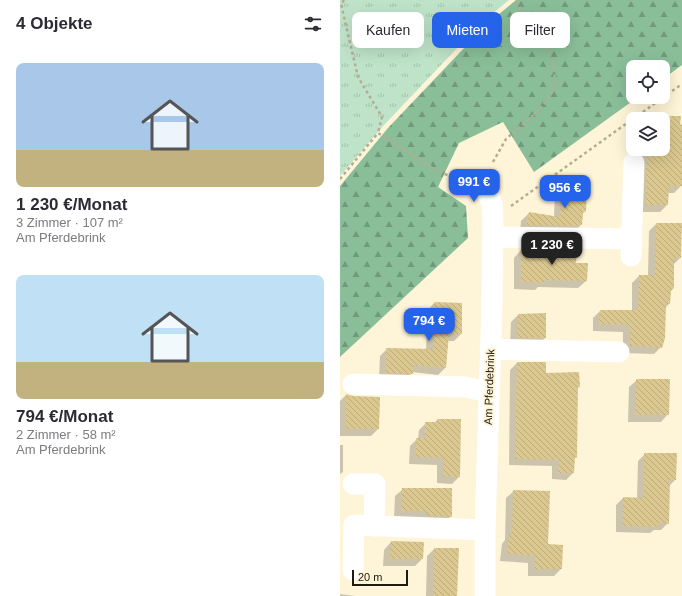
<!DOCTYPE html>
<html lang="de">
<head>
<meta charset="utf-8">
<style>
	body { margin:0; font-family:Arial,sans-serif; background:#f2f2f3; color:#2b2b33; height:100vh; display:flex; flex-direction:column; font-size:15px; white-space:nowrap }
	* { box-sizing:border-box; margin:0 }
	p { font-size:13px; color:#7c7c81 }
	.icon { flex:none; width:22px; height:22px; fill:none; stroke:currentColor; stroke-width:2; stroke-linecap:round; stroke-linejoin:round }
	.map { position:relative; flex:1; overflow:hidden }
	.details { display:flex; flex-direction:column; background:#fff; width:340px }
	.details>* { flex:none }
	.guide { position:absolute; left:12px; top:12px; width:270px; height:36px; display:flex; gap:8px }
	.buttons { position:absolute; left:286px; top:60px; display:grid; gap:8px }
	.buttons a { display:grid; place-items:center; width:44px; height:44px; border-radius:8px; background:#fff; box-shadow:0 4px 16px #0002; font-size:20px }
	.scale { position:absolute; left:12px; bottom:10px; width:56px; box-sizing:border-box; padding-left:4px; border:2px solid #1e1b10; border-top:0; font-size:11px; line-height:14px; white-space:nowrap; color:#1e1b10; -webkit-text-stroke:3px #fef4d7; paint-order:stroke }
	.price { position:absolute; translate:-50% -34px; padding:0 9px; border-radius:8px; background:#2563eb; color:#fff; font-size:13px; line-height:26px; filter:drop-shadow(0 1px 2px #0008) }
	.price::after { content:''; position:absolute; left:50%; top:24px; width:12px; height:9px; margin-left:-6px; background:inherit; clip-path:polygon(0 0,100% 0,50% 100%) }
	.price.active { background:#222; color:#fff }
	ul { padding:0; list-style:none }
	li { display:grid; align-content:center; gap:8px; height:212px; padding:0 16px }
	li span { display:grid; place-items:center; height:124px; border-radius:8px; color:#555 }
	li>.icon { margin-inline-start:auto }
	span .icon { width:72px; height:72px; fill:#fffc; stroke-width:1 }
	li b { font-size:17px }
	h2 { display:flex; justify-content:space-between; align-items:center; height:48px; padding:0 16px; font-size:17px }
	.chip { padding:0 14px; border-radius:8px; background:#fff; box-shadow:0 4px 16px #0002; font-size:14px; line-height:36px }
	.chip.active { background:#2563eb; color:#fff }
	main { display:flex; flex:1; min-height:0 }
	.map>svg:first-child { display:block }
	.grass { fill:url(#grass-tufts) }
	.forest { fill:url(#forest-firs) }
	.shadow { fill:#0003 }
	.building { fill:url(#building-back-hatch) }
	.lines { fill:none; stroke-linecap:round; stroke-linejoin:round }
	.path { stroke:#b4ac95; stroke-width:2.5; stroke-dasharray:3 3; stroke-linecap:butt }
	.minor { stroke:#fff; stroke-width:21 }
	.labels { text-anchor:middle; stroke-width:4; stroke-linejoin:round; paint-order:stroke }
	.street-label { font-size:11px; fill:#1e1b10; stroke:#fef4d7 }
</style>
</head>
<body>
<main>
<section class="details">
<h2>4 Objekte<svg class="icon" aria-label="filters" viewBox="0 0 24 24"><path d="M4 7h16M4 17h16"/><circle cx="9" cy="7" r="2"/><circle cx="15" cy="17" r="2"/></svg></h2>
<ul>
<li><span style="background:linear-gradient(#a9c7e8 70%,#c2b280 0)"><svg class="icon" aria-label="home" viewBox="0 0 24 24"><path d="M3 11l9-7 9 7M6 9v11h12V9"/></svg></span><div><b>1 230 €/Monat</b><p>3 Zimmer · 107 m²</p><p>Am Pferdebrink</p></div></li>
<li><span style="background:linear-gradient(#bfe0f5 70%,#c2b280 0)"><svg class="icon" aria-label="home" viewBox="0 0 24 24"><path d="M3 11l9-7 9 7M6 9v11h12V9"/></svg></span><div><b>794 €/Monat</b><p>2 Zimmer · 58 m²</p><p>Am Pferdebrink</p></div></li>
</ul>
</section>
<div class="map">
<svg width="342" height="596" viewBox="0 0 342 596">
	<defs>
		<pattern id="grass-tufts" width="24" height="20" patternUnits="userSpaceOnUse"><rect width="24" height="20" fill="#bfe3c9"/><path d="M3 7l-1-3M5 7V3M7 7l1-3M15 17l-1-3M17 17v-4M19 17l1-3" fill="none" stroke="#a4c2ac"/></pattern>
		<pattern id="forest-firs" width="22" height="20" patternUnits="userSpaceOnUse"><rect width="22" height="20" fill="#8abe99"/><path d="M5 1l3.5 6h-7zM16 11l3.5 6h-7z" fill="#709a7b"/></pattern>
		<pattern id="building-back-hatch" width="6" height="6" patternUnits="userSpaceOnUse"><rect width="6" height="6" fill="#dbc890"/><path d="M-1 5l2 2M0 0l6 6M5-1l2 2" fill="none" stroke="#bcab7b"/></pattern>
	</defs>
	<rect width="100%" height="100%" fill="#fef4d7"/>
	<path class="grass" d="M0 0H169L140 24 44 125 0 176Z"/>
	<path class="forest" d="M176 0H342V65L323 79V67H293V97H298L194 172 163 122 119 143 98 187 126 206 128 238 0 357V186L48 128 146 25Z"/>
	<path class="shadow" d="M325 117 339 125 342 126 341 186 334 193H327V205L320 212H299V176L301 149H323V119Z
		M222 185 242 214 241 225 234 232 180 233 181 221 189 213 214 217 215 192Z
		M316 224 340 258 333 265 329 304 325 308 321 347 314 354 283 353V332L253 331V318L260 311H292V283L299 276H308L309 231Z
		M181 250 235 264 246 281 238 288 198 287 195 290 174 289V258Z
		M94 303 121 334 114 341H107L105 368 98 375 72 372V373L65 380 39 379 40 356 47 349 86 350 88 310Z
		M178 315 205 338 198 345H170L171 322Z
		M177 363 239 387 237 388 236 457 234 459 233 473 226 480 212 479V466L169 465 170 370Z
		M297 380 328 414 321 422H288L289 387Z
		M6 395 13 397 38 429 31 436H0V401Z
		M97 420 119 477 112 484 97 483V465L69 464 70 446 77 439H78L79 430 86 423H94Z
		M0 445H3V472L0 474Z
		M305 454 335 480 329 486 328 523 321 530H314L310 533 276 532V505L283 498 297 499 298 461Z
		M63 489 111 516 103 524 54 518 55 496Z
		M174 491 221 569 214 576H188V563L160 561 162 544 165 540 166 498Z
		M51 542 83 543 82 559 75 566H43L44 550Z
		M94 549 116 596H86L87 556Z
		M0 594 15 596H0Z"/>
	<path class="building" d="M325 116H341L340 124 342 125V186H329L328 205H306V168L308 149H323V125Z
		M222 184H244V191H247L246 211 243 213 242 225H237V226L186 225 189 212 220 217Z
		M316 223H342L341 258H334V288L331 291 330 304H326L325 338 322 348 290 346V325L259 324 260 310H298L299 275H315Z
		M181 249 237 250 236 263H248L247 281 204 280V283L181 282Z
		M94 302 122 303V334H109L106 368 73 365V374L46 373V348L93 349Z
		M206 313V338H177L178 314Z
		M177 362H206V373L239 372 240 387H238L237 458 235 457 234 473H218L219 460 175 459Z
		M296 379H330L329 415H295Z
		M6 394 13 396 40 397 39 429H6Z
		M97 419H121L120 477 103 476 104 458 76 457V438H85V422H97Z
		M304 453H337L336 480H330L329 524 319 523 318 527 283 526V497L304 498Z
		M62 488H112V517L89 516 85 511H61Z
		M173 490 210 491 208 544 223 545 222 569H195V556L167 554 169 535H172Z
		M51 541 84 542 83 559H50Z
		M94 548H119L117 596H93Z"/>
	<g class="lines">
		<path class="path" d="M4 0 1 4 18 77 42 117 38 133
			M153 162 166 139 198 111 214 90 215 66 206 48 186 22 178 2V0
			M0 179 38 133 94 169 120 181H123
			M171 206 342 84"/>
		<path class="minor" d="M142 179 152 204 153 220 152 303 145 530V596
			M153 237 292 239
			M291 256 294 163
			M150 349 279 352
			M13 384 125 387 149 392
			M13 484H35L34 526
			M13 570 14 525 145 530"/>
	</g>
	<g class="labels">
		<g class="street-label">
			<text transform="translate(149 387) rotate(-88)" y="4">Am Pferdebrink</text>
		</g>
	</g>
</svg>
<div class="buttons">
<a><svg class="icon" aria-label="locate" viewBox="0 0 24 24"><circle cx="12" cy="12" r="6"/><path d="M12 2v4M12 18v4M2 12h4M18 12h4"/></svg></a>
<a><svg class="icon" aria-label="layers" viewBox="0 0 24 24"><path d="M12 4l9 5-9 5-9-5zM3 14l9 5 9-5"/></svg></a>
</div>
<div class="scale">20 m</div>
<b class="price" style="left:134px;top:203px">991 €</b>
<b class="price" style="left:225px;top:209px">956 €</b>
<b class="price active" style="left:212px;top:266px">1 230 €</b>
<b class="price" style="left:89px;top:342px">794 €</b>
<div class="guide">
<a class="chip">Kaufen</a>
<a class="chip active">Mieten</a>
<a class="chip">Filter</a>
</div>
</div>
</main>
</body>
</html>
